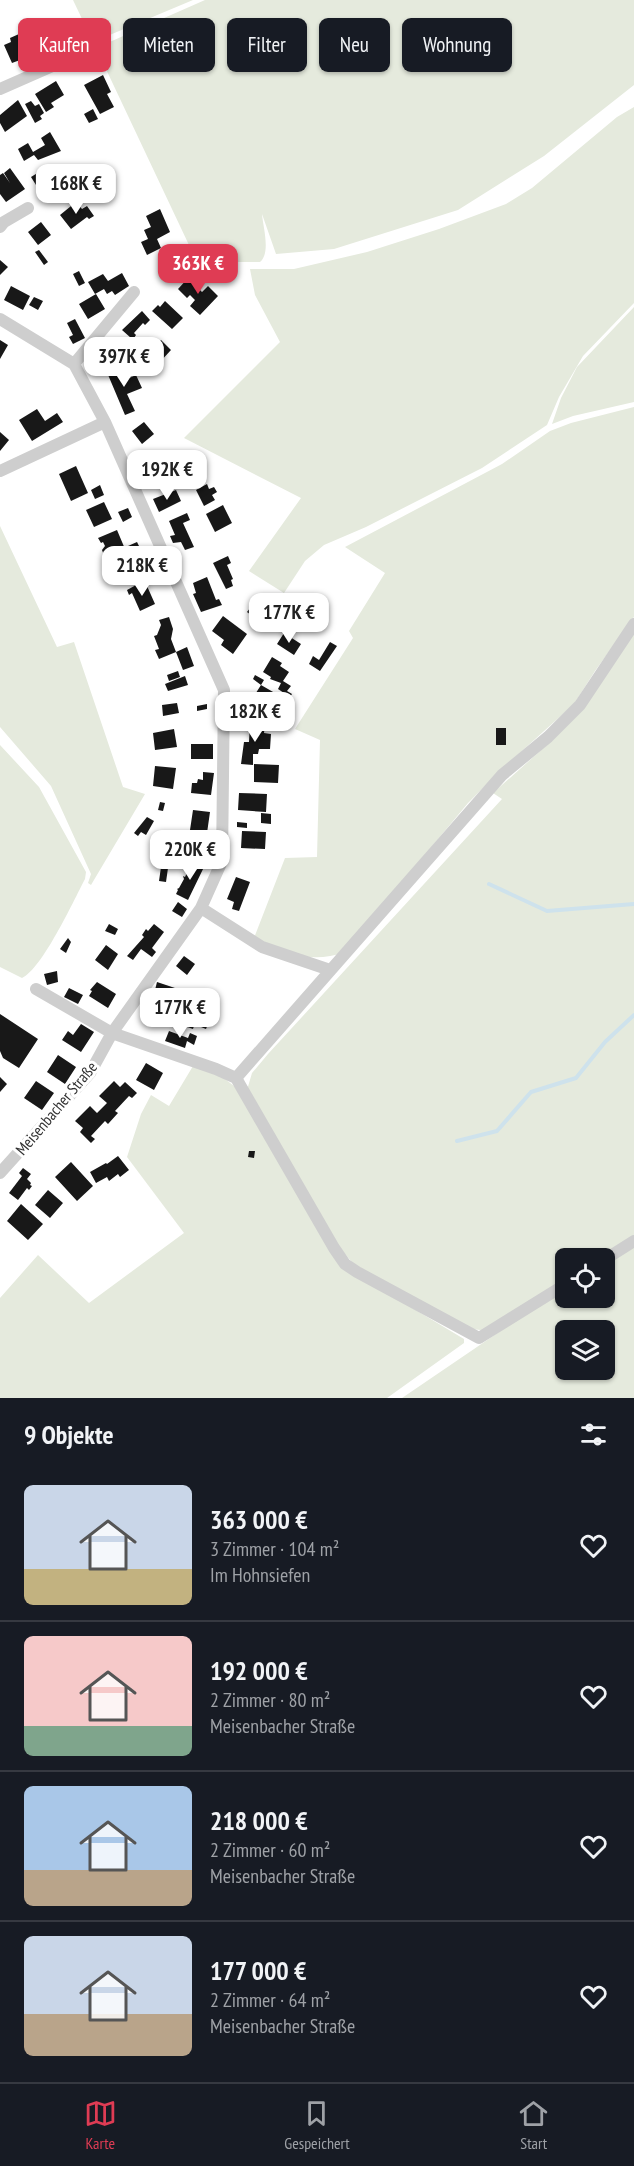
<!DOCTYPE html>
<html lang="de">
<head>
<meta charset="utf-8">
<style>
	body { margin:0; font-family:"PT Sans Narrow",sans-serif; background:#20242c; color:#f1f3f6; height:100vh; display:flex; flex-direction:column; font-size:22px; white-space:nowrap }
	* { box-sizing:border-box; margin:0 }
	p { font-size:20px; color:#9ea1a6 }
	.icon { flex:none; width:33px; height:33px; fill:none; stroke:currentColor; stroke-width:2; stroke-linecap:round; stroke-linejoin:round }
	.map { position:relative; height:1398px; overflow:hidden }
	.sheet { display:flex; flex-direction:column; background:#171b24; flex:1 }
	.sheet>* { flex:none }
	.guide { position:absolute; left:18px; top:18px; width:598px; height:54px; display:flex; gap:12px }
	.buttons { position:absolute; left:555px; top:1248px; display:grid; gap:12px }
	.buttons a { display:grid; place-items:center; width:60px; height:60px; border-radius:9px; background:#171b24; box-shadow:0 2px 4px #0004; font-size:30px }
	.price { position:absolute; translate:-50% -51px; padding:0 14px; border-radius:12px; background:#fff; color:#222; font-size:20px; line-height:39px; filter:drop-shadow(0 2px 3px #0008) }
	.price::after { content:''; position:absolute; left:50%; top:36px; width:18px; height:14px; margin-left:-9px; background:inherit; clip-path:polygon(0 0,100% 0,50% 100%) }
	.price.current { background:#df3c54; color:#fff }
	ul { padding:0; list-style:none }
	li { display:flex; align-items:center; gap:18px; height:150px; padding:0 24px }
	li+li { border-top:2px solid #363941 }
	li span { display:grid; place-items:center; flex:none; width:168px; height:120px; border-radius:9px; color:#555 }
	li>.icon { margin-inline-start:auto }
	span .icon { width:72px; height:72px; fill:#fffc; stroke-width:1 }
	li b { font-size:26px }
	h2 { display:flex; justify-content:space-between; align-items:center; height:72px; padding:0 24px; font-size:26px }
	.chip { padding:0 21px; border-radius:9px; background:#171b24; box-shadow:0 2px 4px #0004; font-size:21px; line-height:54px }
	.chip.current { background:#df3c54; color:#fff }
	.menu { display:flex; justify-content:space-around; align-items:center; height:84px; border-top:2px solid #363941; background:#171b24; font-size:16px; color:#9ea1a6 }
	.menu a { display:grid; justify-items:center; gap:3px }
	.menu .current { color:#df3c54 }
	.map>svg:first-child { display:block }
	.green { fill:#e5eadd; fill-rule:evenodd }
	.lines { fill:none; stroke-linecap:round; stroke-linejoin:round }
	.stream { stroke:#cee2ec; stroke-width:4 }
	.building { fill:#181818 }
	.minor { stroke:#cecece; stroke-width:12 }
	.labels { text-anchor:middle; stroke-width:6; stroke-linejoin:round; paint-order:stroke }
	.street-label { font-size:16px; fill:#313131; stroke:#fff }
</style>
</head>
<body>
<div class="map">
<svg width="634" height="1398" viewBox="0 0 634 1398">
	<rect width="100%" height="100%" fill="#fff"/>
	<path class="green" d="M73 0H193L93 42Z
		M205 0H634V85L544 156 458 210 334 249 276 254 262 214C263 227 271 253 260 262H197L96 48Z
		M634 107V303L583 356 559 397 547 425 482 468 366 527 324 545 305 561 284 593 249 571 301 498 184 438 280 342 255 295 250 269H294L367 252 439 229 506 204 532 188 617 117Z
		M634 307V402L573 416 552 424 561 398 577 367Z
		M634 407V617L595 671 574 704 504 767 468 803 344 952C315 964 280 954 254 938L285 858 317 857 320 740 295 729 353 638 349 631 385 573 345 547 502 464 550 431 571 423Z
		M0 526 57 647 74 642 123 787 145 794 91 885 88 883 91 874 51 786 0 727Z
		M634 632V1398H402L499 1332 471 1329 356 1267 340 1248 247 1090 252 1073 268 1054 502 799 493 793 548 744ZM566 1258H604V1298H566ZM566 1330H604V1370H566Z
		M0 745 39 787 86 872 85 879C73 902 42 969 22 978L0 967Z
		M193 1066 217 1073 238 1089 349 1270 464 1339V1343L387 1398H0V1298L38 1255 89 1303 184 1233 127 1157 141 1114 151 1095 169 1106Z"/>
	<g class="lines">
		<path class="stream" d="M489 884 547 911 634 904
			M457 1141 497 1131 531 1092 576 1078 605 1042 634 1015"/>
	</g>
	<path class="building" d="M19 34 22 41 29 38 36 52 29 56 30 59 21 64 20 60 12 63 4 45 11 42 10 38Z
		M103 75 111 92 107 94 114 107 100 114 84 85Z
		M56 81 64 95 51 103 54 107 46 112 35 94Z
		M18 100 27 116 5 132 0 123V115Z
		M31 101 35 106 39 104 44 113 40 116 42 119 35 123 25 104Z
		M93 109 98 119 89 123 84 114Z
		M50 132 61 151 38 160 34 155 24 161 18 149 28 143 33 152 45 145 41 138Z
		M10 168 25 189 6 202 0 194V175L3 173 10 183 4 173Z
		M44 169 54 185 41 193 31 177Z
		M58 190 60 195 48 201 45 195Z
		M76 202 82 209 87 206 94 216 89 219 87 217 71 229 60 215Z
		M160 209 170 232 157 239 161 248 147 255 141 242 148 239 144 230 151 227 146 216Z
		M41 222 51 235 38 245 28 232Z
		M39 250 48 262 44 265 35 252Z
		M0 260 8 267 0 275Z
		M79 271 85 283 79 286 73 274Z
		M122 273 129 286 115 295 112 291 107 294 104 289 95 294 88 282 103 274 108 281Z
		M190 276 199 284 197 287 202 292 208 286 218 296 200 315 190 306 195 300 190 295 187 298 178 289Z
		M11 286 30 296 23 310 4 300Z
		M96 294 105 309 88 319 79 304Z
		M34 297 43 301 38 310 29 305Z
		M165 301 183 318 172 329 152 311 158 305 160 307Z
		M142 311 150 320 145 325 143 323 134 333 136 335 134 338 149 351 161 340 171 350 159 363 122 330Z
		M75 319 85 338 73 344 69 337 73 335 67 323Z
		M0 340 8 345 0 359Z
		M119 365 125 380 136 375 142 388 127 394 135 411 125 415 106 370Z
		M37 409 45 421 57 413 63 422 32 441 19 420Z
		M144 422 154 434 142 444 132 431Z
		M0 432 9 440 0 451Z
		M163 461 167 470 170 468 173 474 165 477 168 484 156 489 147 469Z
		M76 466 88 493 71 501 59 474Z
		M207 484 209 489 214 487 217 492 212 495 215 500 204 506 196 490Z
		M100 485 104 495 95 499 91 490Z
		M176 490 181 501 159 512 153 499Z
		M104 502 112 519 94 527 86 510Z
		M223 505 232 523 215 532 206 514Z
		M128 508 132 517 123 522 118 512Z
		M187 513 190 520 183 523 194 547 185 550 181 542 173 543 170 536 175 535 169 521Z
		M117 530 125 549 105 558 102 550 105 546 103 542 101 543 98 538Z
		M137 542 140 548 130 552 128 546Z
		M142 554 147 565 144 567 145 569 151 567 155 577 145 581 143 576 125 584 117 564Z
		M228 556 231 563 227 565 233 579 231 580 233 586 226 589 213 563Z
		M207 577 216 600 219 599 222 605 201 612 193 594 196 593 193 583Z
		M138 584 140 589 147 586 155 604 140 611 132 593 129 595 127 590Z
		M254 603 262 609 259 614 255 611 251 615 247 612Z
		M223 616 247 634 233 654 221 645 224 640 212 631Z
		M169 617 173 629 171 639 176 652 159 659 155 650 159 649 154 636 157 635 161 625 159 620Z
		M284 633 301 644 294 655 277 644Z
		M330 642 337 646 320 671 309 664 313 656 319 660Z
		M187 647 194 666 183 670 176 652Z
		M272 657 282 663 280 666 289 672 283 681 291 686 287 691 292 694 290 697 278 689 281 683 270 679 271 677 263 672Z
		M178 671 180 677 169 681 167 675Z
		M255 675 264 680 261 685 280 696 273 708 254 696 261 685 253 679Z
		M185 676 188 685 168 691 165 684Z
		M177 703 179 713 163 716 162 705Z
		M207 704V709L197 711V706Z
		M250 723 265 724 264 733 271 734 270 749H259L258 754H253V765L241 764 244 742H249Z
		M496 728H506V745H496Z
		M174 729 177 747 155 750 153 733Z
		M191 744H213V759H191Z
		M254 764 279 765 278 783 254 782Z
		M155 766 176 768 173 789 153 786Z
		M203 772 214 773 211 795 191 793 192 783H197L198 779 203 780Z
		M239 793 267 794 266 812 238 810Z
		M160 802 165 803 163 811 158 810Z
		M193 810 210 812 207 833 190 830Z
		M261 813 271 814V824L261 823Z
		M147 817 154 821 146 835 141 832 138 836 134 833Z
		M237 822 247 823V828L237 827Z
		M242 831 266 832 265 849 241 848Z
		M177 837 197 842 195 852 184 850 181 865 169 863 171 847 175 848Z
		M155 849H164V859H156Z
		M192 862 204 867 188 900 176 894 178 890 177 889 179 888 184 879 183 876 185 877Z
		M161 867 168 868 166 882 159 881Z
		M236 877 250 882 239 911 232 909 234 902 227 899Z
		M178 902 187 909 182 917 172 911Z
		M109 924 118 929 115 935 105 931Z
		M154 924 164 932 152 948 156 952 152 957 141 949 133 960 127 956 144 937 142 935 146 929 148 931Z
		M68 938 71 942 66 953 60 949Z
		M106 945 118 954 108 970 95 960Z
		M184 956 195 964 187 975 176 966Z
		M57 971 58 982 47 985 44 974Z
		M97 982 116 994 108 1008 89 996 92 991 90 990Z
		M157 982 175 988 172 996 155 990Z
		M69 988 83 995 78 1004 64 997Z
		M183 1003 199 1011 193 1029 173 1022 176 1015 179 1016Z
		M0 1014 38 1039 19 1068 3 1058 0 1051Z
		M204 1018 210 1019 206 1029 201 1027Z
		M81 1024 94 1032 81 1052 62 1040 68 1031 73 1035Z
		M169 1031 188 1038 190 1033 197 1036 194 1045 187 1041 185 1048 165 1041Z
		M58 1055 76 1067 65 1084 47 1072Z
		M146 1063 163 1073 154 1090 136 1080Z
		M0 1077 7 1084 0 1092Z
		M36 1081 54 1093 42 1110 24 1098Z
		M114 1081 120 1087 125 1082 137 1093 132 1098 129 1096 115 1111 118 1113 108 1124 105 1121 91 1136 95 1139 91 1143 80 1132 83 1128 75 1121 90 1106 97 1113 107 1103 99 1096Z
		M249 1151H255L254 1158 248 1157Z
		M118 1156 129 1170 120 1177 118 1174 109 1181 107 1177 96 1183 90 1172 106 1163 107 1164Z
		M71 1162 93 1186 77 1201 55 1177Z
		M23 1168 31 1174 27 1179 31 1183 30 1185 32 1186 29 1190 27 1188 18 1200 9 1193 22 1176 19 1173Z
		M48 1190 63 1203 50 1218 35 1205Z
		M21 1204 43 1224 28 1240 7 1221Z"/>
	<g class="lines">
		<path class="minor" d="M0 89 91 49
			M0 227 4 222 28 208
			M0 319 74 364 105 422 224 690 222 861 201 908 112 1033 90 1073 0 1173
			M74 364 134 292
			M0 471 105 422
			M201 908 262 947 330 970
			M36 989 112 1033 216 1069 236 1078 334 1248 345 1264 357 1272 479 1338 566 1284
			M236 1078 502 775 548 737 580 705 634 624
			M604 1260 634 1241"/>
	</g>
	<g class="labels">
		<g class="street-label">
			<text transform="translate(56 1108) rotate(-50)" y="6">Meisenbacher Straße</text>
		</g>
	</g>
</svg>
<div class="buttons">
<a><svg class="icon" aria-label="locate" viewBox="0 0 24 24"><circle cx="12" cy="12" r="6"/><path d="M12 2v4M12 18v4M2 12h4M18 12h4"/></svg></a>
<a><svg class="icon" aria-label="layers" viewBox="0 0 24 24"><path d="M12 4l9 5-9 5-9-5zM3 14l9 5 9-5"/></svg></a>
</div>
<b class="price" style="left:76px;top:215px">168K €</b>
<b class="price current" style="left:198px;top:295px">363K €</b>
<b class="price" style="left:124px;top:388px">397K €</b>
<b class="price" style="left:167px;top:501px">192K €</b>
<b class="price" style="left:142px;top:597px">218K €</b>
<b class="price" style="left:289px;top:644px">177K €</b>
<b class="price" style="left:255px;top:743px">182K €</b>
<b class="price" style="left:190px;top:881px">220K €</b>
<b class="price" style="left:180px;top:1039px">177K €</b>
<div class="guide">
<a class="chip current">Kaufen</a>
<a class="chip">Mieten</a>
<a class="chip">Filter</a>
<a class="chip">Neu</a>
<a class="chip">Wohnung</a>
</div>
</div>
<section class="sheet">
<h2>9 Objekte<svg class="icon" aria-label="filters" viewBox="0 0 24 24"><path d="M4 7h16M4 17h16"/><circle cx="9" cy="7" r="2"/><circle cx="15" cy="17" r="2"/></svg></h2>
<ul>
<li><span style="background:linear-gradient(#c9d6e8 70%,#c2b280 0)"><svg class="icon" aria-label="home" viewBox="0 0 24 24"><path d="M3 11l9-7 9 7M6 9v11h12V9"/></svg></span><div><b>363 000 €</b><p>3 Zimmer · 104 m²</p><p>Im Hohnsiefen</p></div><svg class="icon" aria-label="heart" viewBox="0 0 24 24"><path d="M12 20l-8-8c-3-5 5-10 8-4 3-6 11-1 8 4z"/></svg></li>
<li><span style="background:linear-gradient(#f6c9c9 75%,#7fa58c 0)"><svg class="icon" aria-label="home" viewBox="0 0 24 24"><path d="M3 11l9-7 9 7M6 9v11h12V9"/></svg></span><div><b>192 000 €</b><p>2 Zimmer · 80 m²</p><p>Meisenbacher Straße</p></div><svg class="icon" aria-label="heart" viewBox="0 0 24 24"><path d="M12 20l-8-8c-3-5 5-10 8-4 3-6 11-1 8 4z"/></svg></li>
<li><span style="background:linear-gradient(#a9c7e8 70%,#b9a48a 0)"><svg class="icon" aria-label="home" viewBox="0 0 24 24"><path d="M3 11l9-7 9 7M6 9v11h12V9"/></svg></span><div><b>218 000 €</b><p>2 Zimmer · 60 m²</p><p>Meisenbacher Straße</p></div><svg class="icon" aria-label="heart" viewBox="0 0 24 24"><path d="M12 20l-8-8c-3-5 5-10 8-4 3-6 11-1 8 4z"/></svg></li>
<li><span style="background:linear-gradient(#c9d6e8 65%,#b9a48a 0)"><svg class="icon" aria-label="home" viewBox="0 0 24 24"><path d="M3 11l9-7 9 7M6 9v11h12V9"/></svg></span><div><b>177 000 €</b><p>2 Zimmer · 64 m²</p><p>Meisenbacher Straße</p></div><svg class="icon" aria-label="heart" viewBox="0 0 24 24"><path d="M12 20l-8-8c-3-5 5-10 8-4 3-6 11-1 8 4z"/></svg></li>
</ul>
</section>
<nav class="menu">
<a class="current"><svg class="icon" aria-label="map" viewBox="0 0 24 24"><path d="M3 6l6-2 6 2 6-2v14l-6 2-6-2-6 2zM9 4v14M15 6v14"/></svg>Karte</a>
<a><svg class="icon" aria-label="saved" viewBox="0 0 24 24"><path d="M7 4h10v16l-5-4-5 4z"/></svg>Gespeichert</a>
<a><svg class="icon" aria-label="home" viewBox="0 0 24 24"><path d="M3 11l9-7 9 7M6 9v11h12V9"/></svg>Start</a>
</nav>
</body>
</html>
